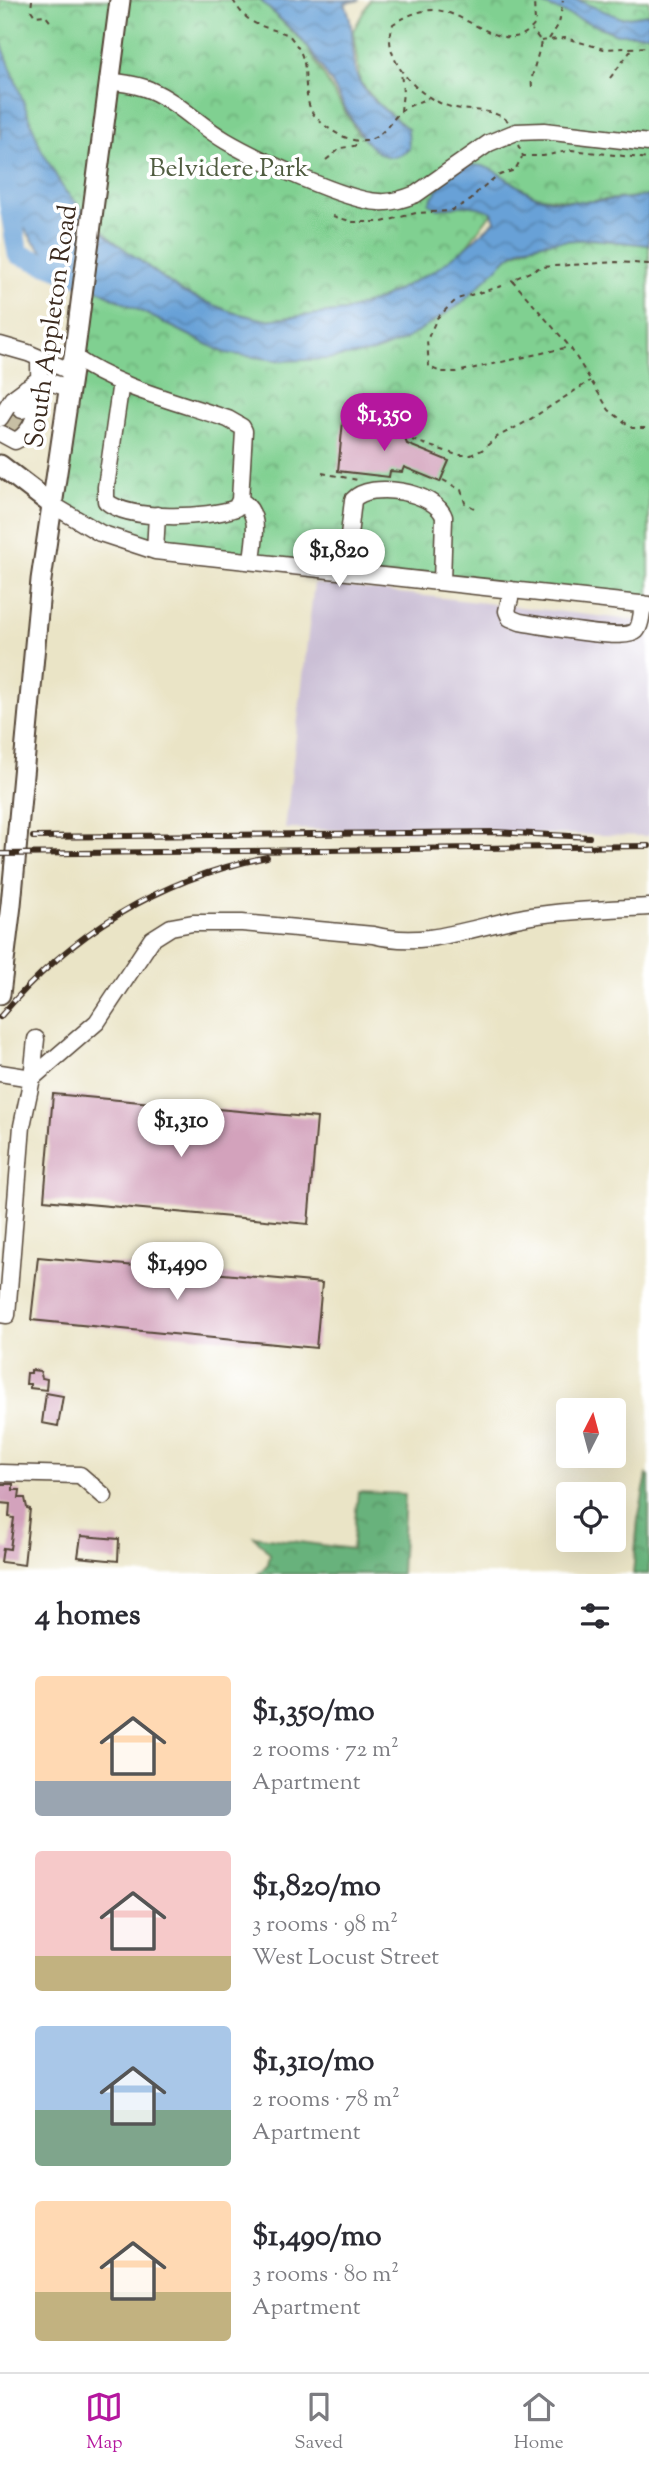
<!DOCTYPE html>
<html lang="en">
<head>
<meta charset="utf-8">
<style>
	body { margin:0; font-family:"Sorts Mill Goudy",serif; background:#f7f7f7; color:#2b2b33; height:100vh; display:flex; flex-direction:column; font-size:26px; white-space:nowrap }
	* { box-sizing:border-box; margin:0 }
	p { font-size:23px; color:#7c7c81 }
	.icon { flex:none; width:38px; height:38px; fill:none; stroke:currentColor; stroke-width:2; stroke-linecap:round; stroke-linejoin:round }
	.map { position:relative; height:1574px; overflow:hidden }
	.details { display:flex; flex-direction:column; background:#fff; flex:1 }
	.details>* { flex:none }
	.needle { width:46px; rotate:6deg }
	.buttons { position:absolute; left:556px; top:1398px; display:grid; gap:14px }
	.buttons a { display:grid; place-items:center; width:70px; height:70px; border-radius:7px; background:#fff; box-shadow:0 7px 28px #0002; font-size:35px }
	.price { position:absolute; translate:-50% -60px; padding:0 16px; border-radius:24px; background:#fff; color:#222; font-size:23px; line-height:46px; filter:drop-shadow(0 2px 4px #0008) }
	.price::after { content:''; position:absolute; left:50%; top:42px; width:21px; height:16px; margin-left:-10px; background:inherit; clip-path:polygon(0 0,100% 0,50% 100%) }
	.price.on { background:#b5179e; color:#fff }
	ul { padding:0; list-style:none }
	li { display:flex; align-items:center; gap:21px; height:175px; padding:0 35px }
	li span { display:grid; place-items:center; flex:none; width:196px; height:140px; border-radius:7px; color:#555 }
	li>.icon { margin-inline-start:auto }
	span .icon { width:84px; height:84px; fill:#fffc; stroke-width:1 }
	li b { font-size:30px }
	h2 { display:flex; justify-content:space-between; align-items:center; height:84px; padding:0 35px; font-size:30px }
	.tab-bar { display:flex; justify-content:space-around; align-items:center; height:98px; border-top:2px solid #e1e1e2; background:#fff; font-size:19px; color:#7c7c81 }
	.tab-bar a { display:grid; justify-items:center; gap:4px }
	.tab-bar .on { color:#b5179e }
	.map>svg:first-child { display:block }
	.industrial { fill:#cbbfd5 }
	.forest { fill:url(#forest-crowns); stroke:#526e4c; stroke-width:2 }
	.park { fill:url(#park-crowns); stroke:#5e7d58; stroke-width:2 }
	.water { fill:url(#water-waves); stroke:#51667a; stroke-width:2 }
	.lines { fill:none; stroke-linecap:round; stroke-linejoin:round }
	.river { stroke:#67a1d7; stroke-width:21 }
	.building { fill:#d3a2bc }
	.minor-tunnel { stroke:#c7bfa4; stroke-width:16; stroke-dasharray:16 8; stroke-linecap:butt }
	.minor-casing { stroke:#554637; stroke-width:19 }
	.major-casing { stroke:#554637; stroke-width:23 }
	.path { stroke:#554637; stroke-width:2; stroke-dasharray:5 5; stroke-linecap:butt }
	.minor { stroke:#fff; stroke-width:16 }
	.major { stroke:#fff; stroke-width:19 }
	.rail-casing { stroke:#3b2a1e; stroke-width:6 }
	.rail { stroke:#fff; stroke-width:3.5; stroke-dasharray:10; stroke-linecap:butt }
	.labels { text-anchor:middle; stroke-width:7; stroke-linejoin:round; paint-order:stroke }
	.park-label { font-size:26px; fill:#505c40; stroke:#fff }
	.street-label { font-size:26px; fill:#3b2a1e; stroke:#fff }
</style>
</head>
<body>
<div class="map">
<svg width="649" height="1574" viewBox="0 0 649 1574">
	<defs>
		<pattern id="forest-crowns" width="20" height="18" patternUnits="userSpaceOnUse" patternTransform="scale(1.75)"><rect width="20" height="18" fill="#68b27b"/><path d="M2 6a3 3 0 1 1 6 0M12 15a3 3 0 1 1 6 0" fill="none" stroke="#579164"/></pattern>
		<pattern id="park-crowns" width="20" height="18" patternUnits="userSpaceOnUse" patternTransform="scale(1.75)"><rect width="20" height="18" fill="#80d091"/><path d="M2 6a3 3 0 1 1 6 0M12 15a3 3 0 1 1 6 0" fill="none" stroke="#6aa976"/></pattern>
		<pattern id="water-waves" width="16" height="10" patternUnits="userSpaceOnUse" patternTransform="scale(1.75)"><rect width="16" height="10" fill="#67a1d7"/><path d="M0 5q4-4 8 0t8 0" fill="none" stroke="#5683ae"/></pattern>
	</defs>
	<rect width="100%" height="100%" fill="#fff"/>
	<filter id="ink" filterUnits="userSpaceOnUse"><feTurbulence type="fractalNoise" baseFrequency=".0143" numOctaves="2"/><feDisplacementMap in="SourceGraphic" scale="14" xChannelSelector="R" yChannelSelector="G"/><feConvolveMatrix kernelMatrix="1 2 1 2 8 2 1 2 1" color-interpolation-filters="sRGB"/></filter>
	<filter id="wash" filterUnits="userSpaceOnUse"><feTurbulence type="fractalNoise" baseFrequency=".00686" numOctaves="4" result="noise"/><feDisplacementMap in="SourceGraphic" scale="28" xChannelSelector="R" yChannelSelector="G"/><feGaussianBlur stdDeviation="1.57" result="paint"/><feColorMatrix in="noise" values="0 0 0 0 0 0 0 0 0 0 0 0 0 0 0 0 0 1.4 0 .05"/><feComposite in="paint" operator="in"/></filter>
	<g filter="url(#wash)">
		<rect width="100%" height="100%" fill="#eae4c6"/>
		<path class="industrial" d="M314 583 649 622V836L285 829Z"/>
		<path class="forest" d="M647 1475 649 1477V1574H633L638 1520Z
			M358 1492 405 1494 401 1574H258L268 1564 270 1554 254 1536 352 1549Z"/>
		<path class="park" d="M0 0H260L306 45 358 134 408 129 377 103 360 82 353 31 370 0H532L617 34H649V196L580 202 536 196 492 170 438 209C457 206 475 202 492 212L464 249 434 271 380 299 345 311 266 320 231 312 182 292 111 239 64 190 41 149 0 39Z
			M568 0H649V14L621 18Z
			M592 239 649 245V605L155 551 51 504 86 284 225 353 507 258C535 239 560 241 592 239Z"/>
		<path class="water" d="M260 0H360L345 3C355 26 351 49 356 73 361 94 392 116 408 129L409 149C374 182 345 104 331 82 324 70 315 57 307 46 293 29 275 15 260 0Z
			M532 0H577L621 18 649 14V34H617Z
			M0 39 41 149 64 190 111 239 182 292 231 312 266 320 345 311 380 299 434 271 464 249 495 221 492 212C474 202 457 206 438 209L429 203C436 190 455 165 473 165 496 165 515 188 536 196 564 207 618 199 649 196V245L592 239 547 242 523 247 507 258 461 304 404 340 374 352 327 359 283 361 225 353 86 284 55 265 34 242 0 194Z"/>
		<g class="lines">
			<path class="river" d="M0 149 18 254 87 279"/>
		</g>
		<g id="blocks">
			<path class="building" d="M343 421 392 426 393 429 400 431 404 436 407 444 449 461 440 482 404 467 402 472 390 471 389 477 338 471Z
				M53 1094 317 1118 308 1224 44 1200Z
				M38 1257 322 1283 316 1348 31 1320Z
				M31 1370 40 1371 42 1378 47 1379 46 1390 30 1388V1384H26L27 1373H31Z
				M46 1393 63 1396 58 1426 42 1423Z
				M0 1484H13V1490H20L19 1498H25L27 1508 30 1509 24 1565 1 1562 3 1548 10 1549 14 1518 9 1517 10 1504 0 1503Z
				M81 1536 119 1539 118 1561 78 1557Z"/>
		</g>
	</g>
	<g filter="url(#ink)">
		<use href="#blocks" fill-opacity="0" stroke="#554637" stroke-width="2"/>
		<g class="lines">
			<path class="minor-tunnel" d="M9 430 22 410"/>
			<g class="minor-casing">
				<path id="minor" d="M108 81C122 83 137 84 150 90 178 102 200 126 226 141 257 159 346 201 379 202 392 203 404 199 416 194L489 143 516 132 544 131 649 143
					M0 345 28 353 72 372
					M74 357C115 387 178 402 228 419L242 427 244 431 240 500 236 508C208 518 130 522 106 501V487L120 389 122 386
					M22 410 26 388
					M0 418 12 399 39 379 69 388
					M2 434 15 441C43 428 39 384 39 358
					M240 500C262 514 254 538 252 561
					M51 504 100 533 155 551 649 605
					M155 551 157 515
					M345 571 353 500C370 480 436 492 444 517L442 582
					M512 590 507 611 510 618 520 622C539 625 625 642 636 631 641 626 642 611 643 604
					M0 1073 32 1078 97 1022 152 939 171 927 193 923H242L373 935C429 949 476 925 531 916 570 910 610 909 649 907
					M0 1314 7 1315 22 1126 32 1078 36 1039
					M0 1473 80 1475 104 1496"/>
			</g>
			<g class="major-casing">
				<path id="major" d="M0 465 51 504
					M0 994 11 905 41 580 74 357 120 0"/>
			</g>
			<path class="path" d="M32 0 31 10 35 16 45 15 53 25
				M233 0C249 28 263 25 289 35 296 44 302 52 304 63 307 79 304 97 312 112 321 127 355 148 372 139 384 134 391 121 399 113 407 106 419 102 428 98
				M549 39 559 24 563 0
				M541 41 565 38 604 49 649 47
				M610 78 633 48
				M532 87C530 74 539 56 541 41L532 30
				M401 111 403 92 401 72
				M508 121C492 108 476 112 456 108 428 104 391 71 390 40 390 35 392 29 393 24 407 16 418 10 435 10 469 12 507 60 535 24L534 0
				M518 145 523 156H543L572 150 649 159
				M326 160 341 148 354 146 361 142
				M333 216 353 222H382L416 213 450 211 471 200 478 191 497 176 515 170 522 157
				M649 264 616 262 541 267 512 280 570 347 609 410 632 428H649
				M502 286 457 299 437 318 427 340 429 367 441 372H457L569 347
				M412 440 457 455H471L482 450 497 437 526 422 590 381
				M322 473 358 480
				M443 480 461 490 465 503 474 508"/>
			<use href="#minor" class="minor"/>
			<use href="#major" class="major"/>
			<g class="rail-casing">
				<path id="rail" d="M33 837 497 832 589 837
					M0 854 649 846
					M0 1017C71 933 158 879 267 857"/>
			</g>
			<use href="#rail" class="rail"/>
		</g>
	</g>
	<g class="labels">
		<g class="park-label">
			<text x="229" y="176">Belvidere Park</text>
		</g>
		<g class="street-label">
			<text transform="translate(50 326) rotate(-82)" y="9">South Appleton Road</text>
		</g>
	</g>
</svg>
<div class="buttons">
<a><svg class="needle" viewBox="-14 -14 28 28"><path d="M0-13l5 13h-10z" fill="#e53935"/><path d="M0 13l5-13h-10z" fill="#7c7c81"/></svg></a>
<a><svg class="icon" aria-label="locate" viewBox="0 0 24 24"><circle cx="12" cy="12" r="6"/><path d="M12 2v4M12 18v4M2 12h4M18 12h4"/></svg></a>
</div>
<b class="price on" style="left:384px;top:453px">$1,350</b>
<b class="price" style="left:339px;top:589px">$1,820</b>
<b class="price" style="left:181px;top:1159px">$1,310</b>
<b class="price" style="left:177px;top:1302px">$1,490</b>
</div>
<section class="details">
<h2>4 homes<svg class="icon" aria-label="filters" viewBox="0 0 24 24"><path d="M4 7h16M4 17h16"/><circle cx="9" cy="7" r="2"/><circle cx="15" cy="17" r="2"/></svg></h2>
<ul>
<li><span style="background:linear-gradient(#ffd9b3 75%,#9aa5b1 0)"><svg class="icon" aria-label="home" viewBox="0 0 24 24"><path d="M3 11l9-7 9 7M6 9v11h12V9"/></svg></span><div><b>$1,350/mo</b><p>2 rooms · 72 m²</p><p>Apartment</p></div></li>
<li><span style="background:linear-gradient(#f6c9c9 75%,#c2b280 0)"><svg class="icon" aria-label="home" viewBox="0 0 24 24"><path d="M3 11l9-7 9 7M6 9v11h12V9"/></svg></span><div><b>$1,820/mo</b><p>3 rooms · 98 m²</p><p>West Locust Street</p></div></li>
<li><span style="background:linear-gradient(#a9c7e8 60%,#7fa58c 0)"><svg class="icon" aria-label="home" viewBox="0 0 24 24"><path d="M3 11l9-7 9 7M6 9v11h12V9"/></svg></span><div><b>$1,310/mo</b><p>2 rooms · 78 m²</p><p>Apartment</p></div></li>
<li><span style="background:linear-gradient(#ffd9b3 65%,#c2b280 0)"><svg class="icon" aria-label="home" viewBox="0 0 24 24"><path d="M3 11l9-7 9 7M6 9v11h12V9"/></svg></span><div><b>$1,490/mo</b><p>3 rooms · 80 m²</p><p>Apartment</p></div></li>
</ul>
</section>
<nav class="tab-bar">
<a class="on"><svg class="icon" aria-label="map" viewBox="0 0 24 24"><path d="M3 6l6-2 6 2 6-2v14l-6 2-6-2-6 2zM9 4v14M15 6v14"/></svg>Map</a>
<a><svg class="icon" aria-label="saved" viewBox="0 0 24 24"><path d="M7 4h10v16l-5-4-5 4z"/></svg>Saved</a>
<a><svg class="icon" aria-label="home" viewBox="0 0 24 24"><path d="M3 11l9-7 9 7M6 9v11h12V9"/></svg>Home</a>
</nav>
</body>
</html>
